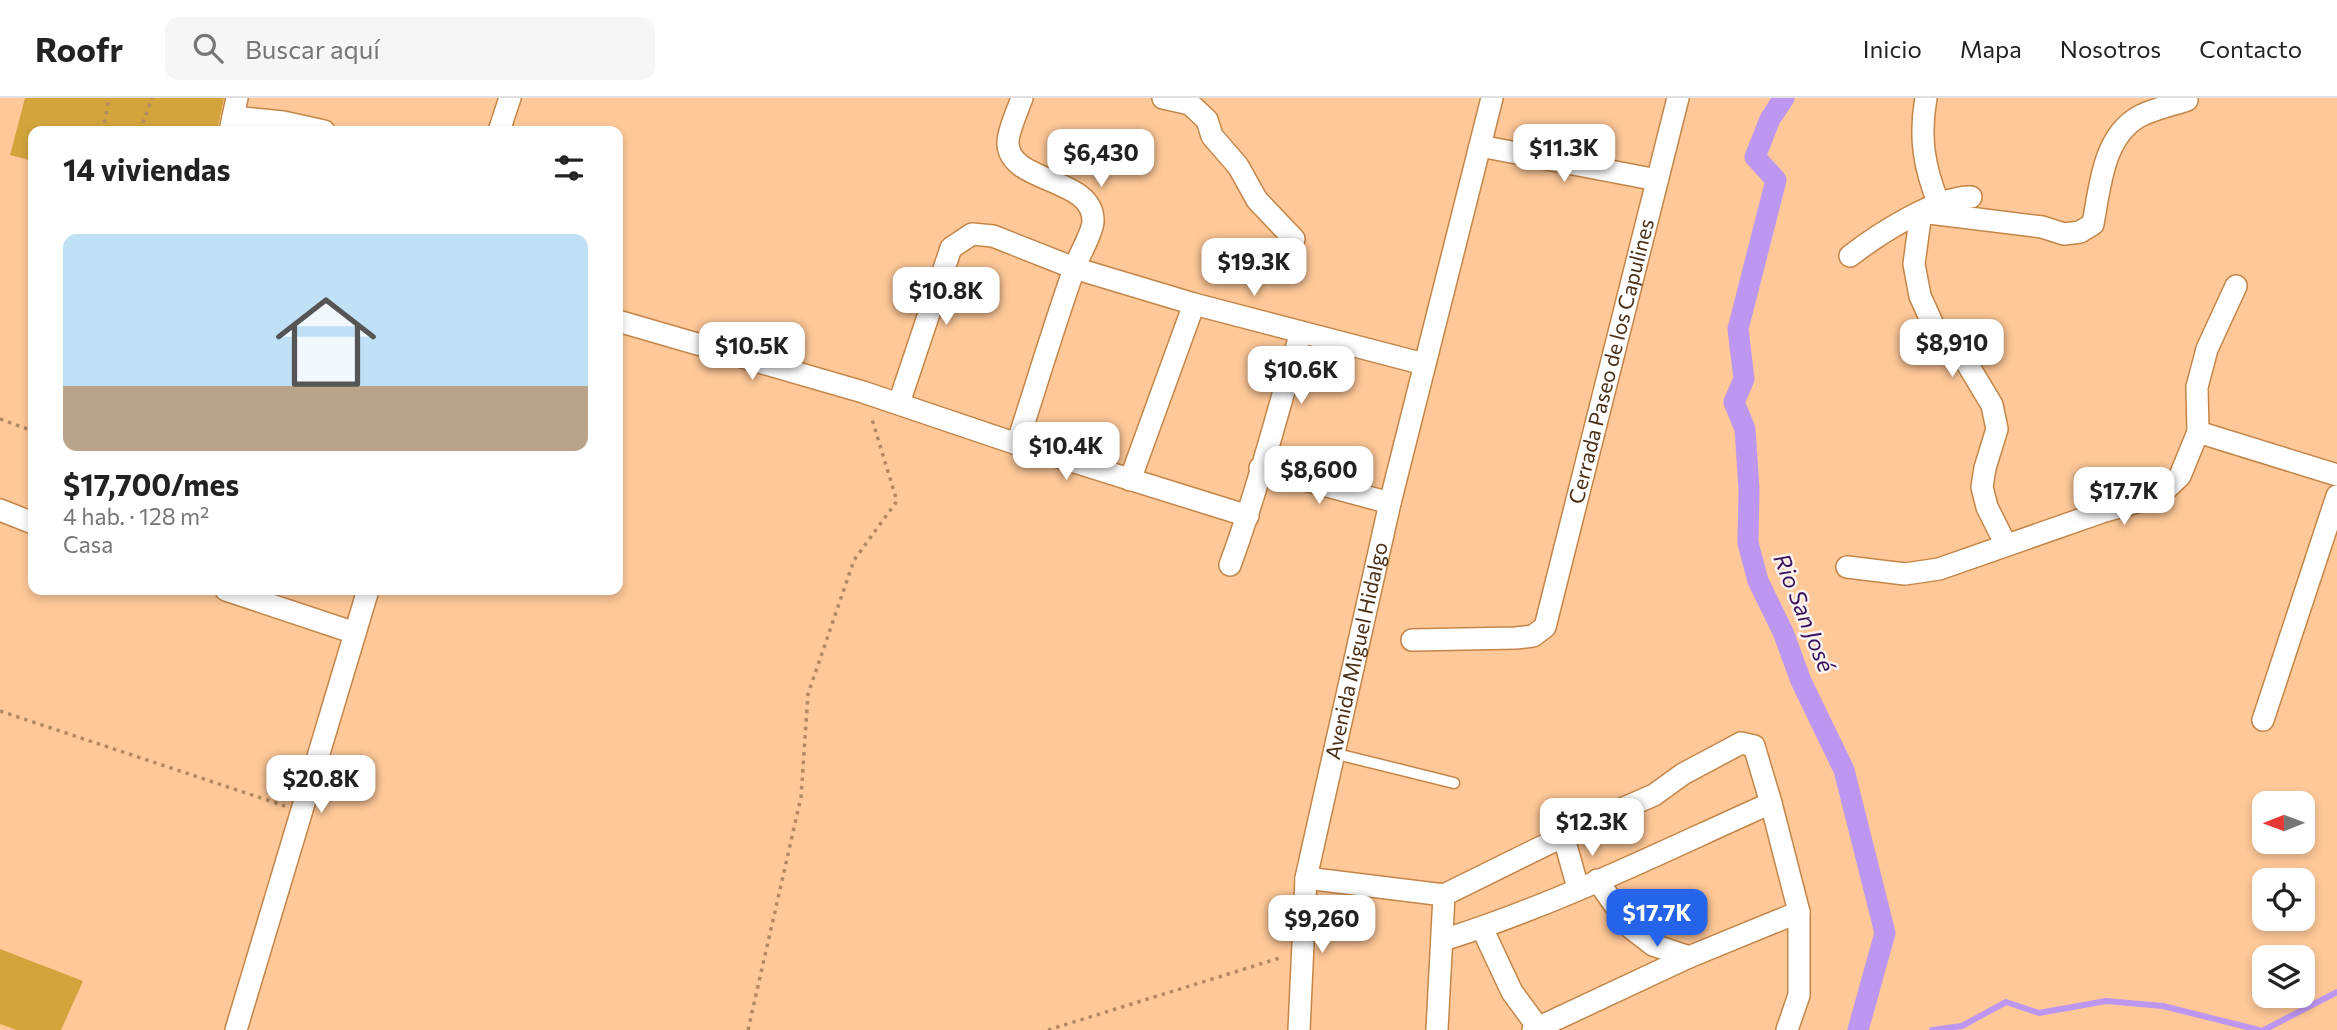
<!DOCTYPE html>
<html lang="es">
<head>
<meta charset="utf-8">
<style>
	body { margin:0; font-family:Commissioner,sans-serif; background:#f6f6f6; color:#222; height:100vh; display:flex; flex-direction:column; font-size:26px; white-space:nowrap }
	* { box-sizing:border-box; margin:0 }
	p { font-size:23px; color:#767676 }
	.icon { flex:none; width:38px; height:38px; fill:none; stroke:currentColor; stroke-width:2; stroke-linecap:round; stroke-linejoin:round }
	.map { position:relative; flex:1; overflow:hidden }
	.sheet { position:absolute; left:28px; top:28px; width:595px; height:469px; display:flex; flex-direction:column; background:#fff; border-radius:14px; box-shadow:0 4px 10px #0003 }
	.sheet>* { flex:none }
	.needle { width:46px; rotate:269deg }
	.buttons { position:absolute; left:2252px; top:693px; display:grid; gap:14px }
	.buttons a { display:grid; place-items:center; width:63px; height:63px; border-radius:14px; background:#fff; box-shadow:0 4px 10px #0003; font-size:35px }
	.price { position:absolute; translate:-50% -60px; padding:0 16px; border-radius:14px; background:#fff; color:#222; font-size:23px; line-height:46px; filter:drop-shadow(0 2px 4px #0008) }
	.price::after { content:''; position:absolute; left:50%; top:42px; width:21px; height:16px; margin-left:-10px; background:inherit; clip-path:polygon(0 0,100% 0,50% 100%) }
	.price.selected { background:#2563eb; color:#fff }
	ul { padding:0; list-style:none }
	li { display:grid; align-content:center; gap:14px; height:371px; padding:0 35px }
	li span { display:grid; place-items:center; height:217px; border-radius:14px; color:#555 }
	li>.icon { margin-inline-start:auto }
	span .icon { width:126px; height:126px; fill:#fffc; stroke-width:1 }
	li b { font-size:30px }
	h2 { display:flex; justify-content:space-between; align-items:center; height:84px; padding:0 35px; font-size:30px }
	header { display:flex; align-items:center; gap:42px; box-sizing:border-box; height:98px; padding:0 35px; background:#fff; border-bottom:2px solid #e0e0e0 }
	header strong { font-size:33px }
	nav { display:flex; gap:38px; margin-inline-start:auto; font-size:24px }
	.search { width:490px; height:63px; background:#f6f6f6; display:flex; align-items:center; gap:18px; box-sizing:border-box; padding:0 24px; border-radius:14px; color:#767676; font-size:26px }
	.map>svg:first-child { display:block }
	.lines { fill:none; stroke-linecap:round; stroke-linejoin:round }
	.stream { stroke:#bd97ef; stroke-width:6 }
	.canal { stroke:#bd97ef; stroke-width:21 }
	.building { fill:#d3a43c }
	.lane-casing { stroke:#c48548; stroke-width:13 }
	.street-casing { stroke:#c48548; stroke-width:24 }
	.path { stroke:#b38962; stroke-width:3.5; stroke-dasharray:3.5 5; stroke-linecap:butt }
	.lane { stroke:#fff; stroke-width:10 }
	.street { stroke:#fff; stroke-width:21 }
	.labels { text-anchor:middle; stroke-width:5; stroke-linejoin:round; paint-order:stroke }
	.street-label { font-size:21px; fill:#492f15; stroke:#faf3ed }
	.water-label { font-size:23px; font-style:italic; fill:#3a115e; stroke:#faf3ed }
</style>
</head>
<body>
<header>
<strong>Roofr</strong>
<div class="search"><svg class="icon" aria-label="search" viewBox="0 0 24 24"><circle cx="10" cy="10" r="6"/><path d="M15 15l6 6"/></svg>Buscar aquí</div>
<nav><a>Inicio</a><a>Mapa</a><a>Nosotros</a><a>Contacto</a></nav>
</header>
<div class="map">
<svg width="2337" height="932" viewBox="0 0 2337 932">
	<rect width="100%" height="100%" fill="#fec898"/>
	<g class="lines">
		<path class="stream" d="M1932 932 1962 928 2006 904 2039 915 2106 903 2163 908 2259 932
			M2264 932 2337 894"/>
		<path class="canal" d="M1784 0 1770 21 1755 59 1776 82 1738 231 1744 281 1734 304 1745 331 1749 391 1748 445 1758 483 1783 534 1801 583 1844 672 1885 835 1858 932"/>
	</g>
	<path class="building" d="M25 0H224L217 33H33V63L10 57Z
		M0 851 83 883 61 932H16L0 926Z"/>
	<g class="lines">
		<g class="lane-casing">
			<path id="lane" d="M1333 655 1454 685"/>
		</g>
		<g class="street-casing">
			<g id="street">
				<path d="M1163 0 1190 6 1207 22 1212 38 1238 68 1257 102 1294 141"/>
				<path d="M1926 0C1919 39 1924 70 1939 106"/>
				<path d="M233 19 283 24 324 33"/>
				<path d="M230 33 237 0"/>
				<path d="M499 33 510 0"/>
				<path d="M1480 48 1657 82"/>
				<path d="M1850 158C1877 137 1937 98 1971 99"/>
				<path d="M618 223 863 294 1017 346 1248 418"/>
				<path d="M899 305 951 150 972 136 993 138 1074 170 1194 206 1424 266"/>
				<path d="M2198 334 2337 377"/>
				<path d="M1017 346C1036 288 1053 231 1073 174 1077 160 1092 137 1093 124 1095 79 1010 86 1008 46 1007 36 1018 11 1022 0"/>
				<path d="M1260 370 1390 405"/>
				<path d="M1130 382 1194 206"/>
				<path d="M0 412 33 425"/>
				<path d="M2006 447 1987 409 1982 389 1985 370 1997 331 1992 307 1965 262 1935 231 1920 198 1914 166 1921 114 2042 129 2064 136 2080 134 2093 126C2100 89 2103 38 2140 18 2154 11 2172 7 2187 2"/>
				<path d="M1230 467C1258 391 1278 312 1301 234"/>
				<path d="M1847 469 1905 476 1939 471 2102 414 2159 398 2180 378 2198 334 2197 289 2207 251 2236 188"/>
				<path d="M226 492 355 535"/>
				<path id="s1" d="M1412 542 1516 540 1533 538 1545 529 1678 0"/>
				<path d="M2263 622 2337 398"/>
				<path d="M1564 740 1578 790"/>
				<path d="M1306 780 1444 797 1594 723 1654 697 1683 676 1741 645 1754 648 1771 705 1799 814V897L1787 932"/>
				<path d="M1597 782 1631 830 1653 847 1689 859"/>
				<path d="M1482 830 1512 894 1540 932"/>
				<path d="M1443 842C1556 807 1663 753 1771 705"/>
				<path d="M236 932 368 492"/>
				<path id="s2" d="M1299 932 1306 780 1390 405 1492 0"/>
				<path d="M1437 932 1444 797"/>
				<path d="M1533 932 1689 859 1799 814"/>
			</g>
		</g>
		<path class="path" d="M103 33 109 0
			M140 33 152 0
			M0 321 33 333
			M0 613 285 708
			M748 932 801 699 808 596 854 462 897 403 871 318
			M1048 932 1283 859"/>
		<use href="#lane" class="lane"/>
		<use href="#street" class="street"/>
	</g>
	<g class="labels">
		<g class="street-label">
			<text dy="7" stroke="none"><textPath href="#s1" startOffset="410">Cerrada Paseo de los Capulines</textPath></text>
			<text dy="7" stroke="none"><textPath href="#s2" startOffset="385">Avenida Miguel Hidalgo</textPath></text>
		</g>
		<g class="water-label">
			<text transform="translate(1804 515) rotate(68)" y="8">Rio San José</text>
		</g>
	</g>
</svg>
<div class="buttons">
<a><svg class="needle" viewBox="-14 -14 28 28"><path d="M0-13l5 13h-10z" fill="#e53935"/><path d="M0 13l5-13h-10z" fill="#767676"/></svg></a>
<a><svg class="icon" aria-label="locate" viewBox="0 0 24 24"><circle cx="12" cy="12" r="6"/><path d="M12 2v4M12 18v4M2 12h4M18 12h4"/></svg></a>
<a><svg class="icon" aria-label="layers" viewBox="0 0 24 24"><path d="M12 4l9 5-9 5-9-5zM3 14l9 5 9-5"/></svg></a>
</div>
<b class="price" style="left:1564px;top:86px">$11.3K</b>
<b class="price" style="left:1101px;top:91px">$6,430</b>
<b class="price" style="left:1254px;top:200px">$19.3K</b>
<b class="price" style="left:946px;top:229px">$10.8K</b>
<b class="price" style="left:1952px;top:281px">$8,910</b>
<b class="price" style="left:752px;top:284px">$10.5K</b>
<b class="price" style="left:1301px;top:308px">$10.6K</b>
<b class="price" style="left:1066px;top:384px">$10.4K</b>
<b class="price" style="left:1319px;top:408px">$8,600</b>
<b class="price" style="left:2124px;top:429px">$17.7K</b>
<b class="price" style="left:321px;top:717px">$20.8K</b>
<b class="price" style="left:1592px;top:760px">$12.3K</b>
<b class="price selected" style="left:1657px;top:851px">$17.7K</b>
<b class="price" style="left:1322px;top:857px">$9,260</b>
<section class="sheet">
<h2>14 viviendas<svg class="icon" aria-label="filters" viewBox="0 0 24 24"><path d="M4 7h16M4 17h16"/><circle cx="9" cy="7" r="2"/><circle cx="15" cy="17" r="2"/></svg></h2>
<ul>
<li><span style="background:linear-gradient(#bfe0f5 70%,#b9a48a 0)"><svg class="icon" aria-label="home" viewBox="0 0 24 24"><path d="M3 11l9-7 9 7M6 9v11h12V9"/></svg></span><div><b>$17,700/mes</b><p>4 hab. · 128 m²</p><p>Casa</p></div></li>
</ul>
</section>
</div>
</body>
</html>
